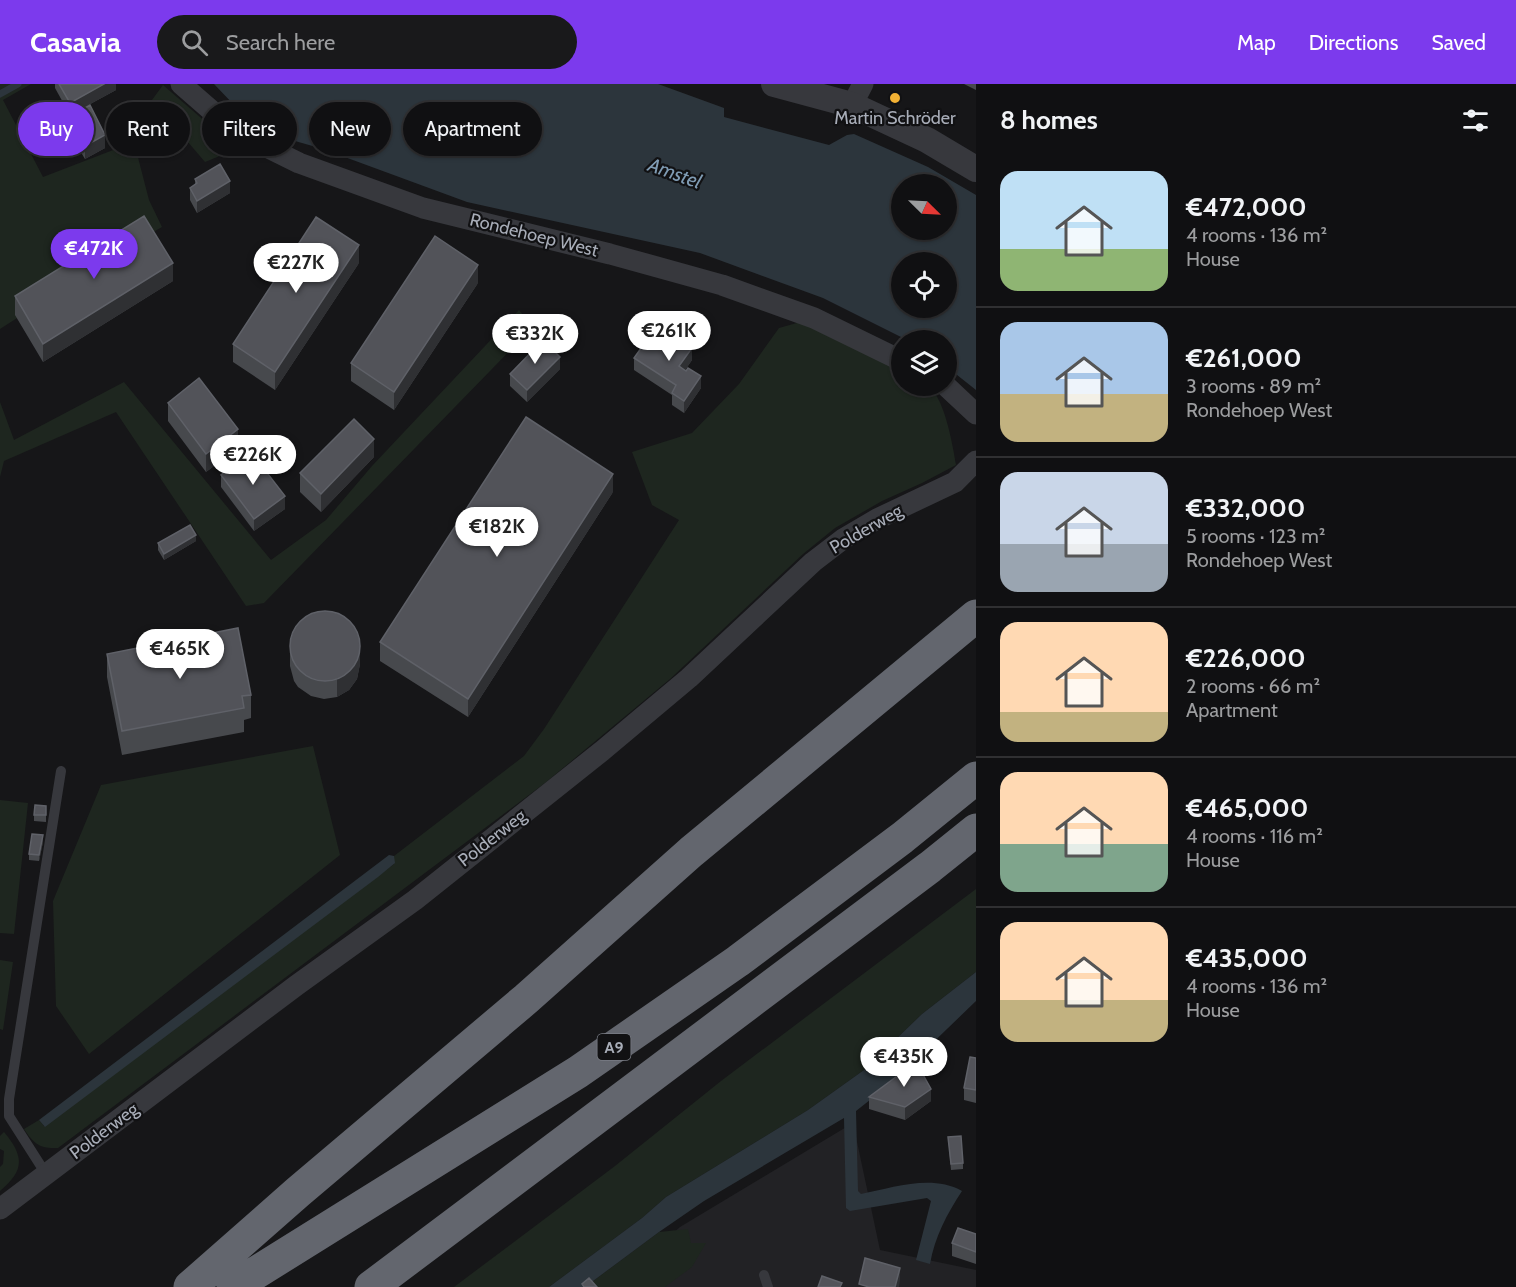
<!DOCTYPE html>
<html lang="en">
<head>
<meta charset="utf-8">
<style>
	body { margin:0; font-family:Cabin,sans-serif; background:#19191b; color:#f1f3f6; height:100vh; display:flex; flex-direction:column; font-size:22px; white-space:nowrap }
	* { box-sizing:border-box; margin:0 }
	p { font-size:20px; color:#9c9d9f }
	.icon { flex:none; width:33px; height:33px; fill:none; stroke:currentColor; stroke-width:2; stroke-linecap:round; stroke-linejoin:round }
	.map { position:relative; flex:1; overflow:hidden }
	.drawer { display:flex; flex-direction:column; background:#101012; width:540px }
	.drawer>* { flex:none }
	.hud { position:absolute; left:18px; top:18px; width:570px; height:54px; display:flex; gap:12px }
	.needle { width:39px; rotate:114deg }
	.tools { position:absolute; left:891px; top:90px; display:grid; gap:12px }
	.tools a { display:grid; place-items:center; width:66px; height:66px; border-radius:50%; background:#101012; box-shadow:0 2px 4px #0004,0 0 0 2px #303032; font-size:30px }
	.price { position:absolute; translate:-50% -51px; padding:0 14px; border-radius:21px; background:#fff; color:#222; font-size:20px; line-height:39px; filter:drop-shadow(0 2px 3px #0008) }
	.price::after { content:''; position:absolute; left:50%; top:36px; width:18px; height:14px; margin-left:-9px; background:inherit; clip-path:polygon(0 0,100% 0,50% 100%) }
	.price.current { background:#7c3aed; color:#fff }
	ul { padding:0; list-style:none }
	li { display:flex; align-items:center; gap:18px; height:150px; padding:0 24px }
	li+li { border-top:2px solid #303032 }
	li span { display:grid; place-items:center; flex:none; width:168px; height:120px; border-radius:18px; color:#555 }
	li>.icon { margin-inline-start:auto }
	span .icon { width:72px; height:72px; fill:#fffc; stroke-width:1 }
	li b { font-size:26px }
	h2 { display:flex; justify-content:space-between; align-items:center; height:72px; padding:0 24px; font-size:26px }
	.tag { padding:0 21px; border-radius:27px; background:#101012; box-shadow:0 2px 4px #0004,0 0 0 2px #303032; font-size:21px; line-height:54px }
	.tag.current { background:#7c3aed; color:#fff }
	header { display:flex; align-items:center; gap:36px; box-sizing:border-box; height:84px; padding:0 30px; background:#7c3aed; color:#fff }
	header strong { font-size:28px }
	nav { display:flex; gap:33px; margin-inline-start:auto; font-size:21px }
	.search { width:420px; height:54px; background:#19191b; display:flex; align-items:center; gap:15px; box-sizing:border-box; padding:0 21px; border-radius:33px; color:#9c9d9f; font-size:22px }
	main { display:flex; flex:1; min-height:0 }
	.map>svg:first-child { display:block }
	.built { fill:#222225 }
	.green { fill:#1e261f }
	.water { fill:#2c353c; fill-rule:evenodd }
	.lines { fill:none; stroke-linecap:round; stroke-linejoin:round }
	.stream { stroke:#2c353c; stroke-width:7 }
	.service { stroke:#37383d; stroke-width:10 }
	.minor { stroke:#37383d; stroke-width:21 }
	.tertiary { stroke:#37383d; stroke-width:26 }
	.motorway { stroke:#63666e; stroke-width:33 }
	.wall { fill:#47494d }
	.shaded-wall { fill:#2f3033 }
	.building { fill:#525359; stroke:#5f6168; stroke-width:1.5 }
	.poi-dot { fill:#f2b134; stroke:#111113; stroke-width:2 }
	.labels { text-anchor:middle; stroke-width:4.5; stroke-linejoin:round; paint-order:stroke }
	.shield { fill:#111113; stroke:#7b7e86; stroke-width:1.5 }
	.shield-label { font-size:16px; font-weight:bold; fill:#a8adb8 }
	.poi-label { font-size:18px; fill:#a8adb8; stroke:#111113 }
	.street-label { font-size:18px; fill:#a8adb8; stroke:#111113 }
	.water-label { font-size:20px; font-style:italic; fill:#7f9bb3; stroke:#111113 }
</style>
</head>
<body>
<header>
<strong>Casavia</strong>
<div class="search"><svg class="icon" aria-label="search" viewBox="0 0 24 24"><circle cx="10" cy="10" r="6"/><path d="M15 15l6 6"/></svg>Search here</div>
<nav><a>Map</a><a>Directions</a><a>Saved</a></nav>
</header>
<main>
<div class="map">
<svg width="976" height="1203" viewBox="0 0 976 1203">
	<rect width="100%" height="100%" fill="#161618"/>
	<path class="built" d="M853 1039 880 1166 976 1186V1203H612L680 1143Z"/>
	<path class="green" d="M0 0H31L3 16 43 93 134 58 149 116 162 143 136 158 0 245Z
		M163 1 237 65 205 78 152 16Z
		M519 226 533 243 264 519 246 522 116 328 4 377 0 393V318L14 356 124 298 271 476 326 436 372 382Z
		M804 237 901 287 902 302C909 302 919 300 926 302 944 308 953 363 956 381L922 399 882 417 835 444 803 470 670 595 545 699 58 1064C40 1065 34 1060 24 1045L39 1036 44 1042 394 780V772L524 672 544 645 679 436 652 421 632 368 692 349 739 300 779 244Z
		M313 662 340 771 89 970 56 922 53 817 101 701Z
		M0 716 28 719 14 850 0 849Z
		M976 805V888L922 930 864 986 808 1026 666 1113 642 1134 549 1203H454L615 1082 721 997Z
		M0 876 13 878 3 946 0 945Z
		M4 1048C25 1073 24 1087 0 1107V1083L3 1080 4 1067 0 1065V1052Z
		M688 1145 691 1159H706L692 1183 665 1203H585L659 1148Z"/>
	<path class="water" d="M214 0H658L724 24V33L829 61 847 51 854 50 928 83 976 111V306L947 283 946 256H907L823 214 700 169 467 118 323 65 288 55 235 22ZM946 100V146H902V100ZM946 178V224H902V178Z
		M389 771 394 772 395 779 378 793 45 1043 39 1036Z
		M976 888V917L889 1001 856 1027 858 1107 861 1110C893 1104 931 1090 962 1107 947 1130 935 1152 930 1180L916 1176 931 1117 927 1114 850 1127 846 1124 844 1034 704 1117 659 1148 585 1203H549L642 1134 666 1113 808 1026 864 986 922 930Z"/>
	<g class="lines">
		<path class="stream" d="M0 10 18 0"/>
		<path class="service" d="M46 1090 9 1032V1015L61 687
			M764 1191 768 1203"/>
		<path class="minor" d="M181 0 236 48 299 79 423 124 610 170 722 201 814 234 902 277
			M852 21 863 0
			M946 302 976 330
			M0 1125 297 901 415 816 602 667 689 594 813 478 843 455 877 435 955 398 976 377"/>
		<path class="tertiary" d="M774 0 852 21 927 56 976 85"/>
		<path class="motorway" d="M190 1203 298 1108 526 915 691 768 976 532
			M233 1203 578 988 738 877 902 754 976 694
			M371 1203 930 783 976 746"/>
	</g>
	<path class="wall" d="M55 0H116V6L70 31 55 4Z
		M964 0H976V6Z
		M65 35 105 64 85 75 82 70V63L75 66 65 48Z
		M195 95 230 109 197 129 190 116V104L195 100Z
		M359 179 275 306 233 278V260Z
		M173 197 43 278 15 231V212Z
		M478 199 394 326 351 297V279Z
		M646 262 692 276 685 286 701 304 684 329 672 321V311L634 286V274Z
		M560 285 527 318 510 302V290Z
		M168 319 238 364 206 388 168 337Z
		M374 373 321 428 300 408V389Z
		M221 391 285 425 254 447 221 403Z
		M613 408 468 633 380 577V558Z
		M196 457 164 476 158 466V459Z
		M290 564 360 580 357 595 349 606 337 613 324 615 311 612 298 603 294 597 290 582Z
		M107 570 251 611V634L244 636V648L122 671 107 593Z
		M46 728V738L34 737V731Z
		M43 758 39 777 29 776V770Z
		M976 974V1019L964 1016V1004Z
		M869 1013 931 1017 905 1036 869 1025Z
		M948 1053 963 1079V1085L951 1086Z
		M976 1150V1180L952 1172V1159Z"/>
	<path class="shaded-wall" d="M104 0H116V6L70 31V19Z
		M84 49V61L82 57V63L75 66V54Z
		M105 51V64L85 75V62Z
		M230 97V109L197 129V117Z
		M359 161V179L275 306V288Z
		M173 179V197L43 278V260Z
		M478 181V199L394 326V308Z
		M692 264V276L679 295V282Z
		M560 273V285L527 318V306Z
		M701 292V304L684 329V317Z
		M238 345V364L206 388V370Z
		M374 355V373L321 428V410Z
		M613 390V408L468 633V615Z
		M285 412V425L254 447V435Z
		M196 451V457L164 476V470Z
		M360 561V580L357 595 349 606 337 613V595Z
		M43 751V758L39 777V771Z
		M931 1005V1017L905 1036V1023Z
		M900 1184V1196L899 1203H895Z"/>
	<path class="building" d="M59 0H104L70 19Z
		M90 21 105 51 85 62 82 57 87 54 84 49 75 54 65 35Z
		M220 80 230 97 197 117 190 104 197 99 195 95Z
		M144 132 173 179 43 260 15 212Z
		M316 133 359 161 275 288 233 260Z
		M435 152 478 181 394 308 351 279Z
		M658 243 692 264 679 282 686 287 688 284 701 292 684 317 672 309 676 301 634 274 644 260 646 262Z
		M543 256 560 273 527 306 510 290Z
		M199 294 238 345 206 370 168 319Z
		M526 333 613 390 468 615 380 558Z
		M354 335 374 355 321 410 300 389Z
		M251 368 285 412 254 435 221 391Z
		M190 441 196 451 164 470 158 459Z
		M290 562a35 35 0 1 1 70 0a35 35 0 1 1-70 0Z
		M238 544 251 611 242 612 244 624 122 647 107 570Z
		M35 721 46 722V731H34Z
		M32 750 43 751 39 771 29 770Z
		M970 973 976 974V1006L964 1004Z
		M916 978 931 1005 905 1023 869 1013Z
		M961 1052 963 1079 951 1080 948 1053Z
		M958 1144 976 1150V1168L952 1159Z
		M865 1174 900 1184 895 1203H869L859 1200Z
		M822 1192 842 1199 840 1203H818Z
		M589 1194 597 1203H584L582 1200Z"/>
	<circle class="poi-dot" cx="895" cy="14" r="6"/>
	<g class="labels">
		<rect class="shield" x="597.5" y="950" width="33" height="26" rx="4.5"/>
		<g class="shield-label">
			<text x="614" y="969">A9</text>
		</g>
		<g class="poi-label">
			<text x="895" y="40">Martin Schröder</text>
		</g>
		<g class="street-label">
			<text transform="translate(534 151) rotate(14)" y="6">Rondehoep West</text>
			<text transform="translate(866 445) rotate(-30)" y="6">Polderweg</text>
			<text transform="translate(492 754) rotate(-38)" y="6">Polderweg</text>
			<text transform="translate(104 1047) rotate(-37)" y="6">Polderweg</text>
		</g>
		<g class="water-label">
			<text transform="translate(675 89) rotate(20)" y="7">Amstel</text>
		</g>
	</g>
</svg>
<div class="tools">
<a><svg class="needle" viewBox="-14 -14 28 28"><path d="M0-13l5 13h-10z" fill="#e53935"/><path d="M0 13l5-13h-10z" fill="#9c9d9f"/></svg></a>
<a><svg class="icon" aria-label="locate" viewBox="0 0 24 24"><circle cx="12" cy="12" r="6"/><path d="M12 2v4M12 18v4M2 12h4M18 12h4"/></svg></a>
<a><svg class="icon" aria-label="layers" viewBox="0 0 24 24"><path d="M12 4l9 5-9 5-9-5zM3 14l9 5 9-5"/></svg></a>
</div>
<b class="price current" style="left:94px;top:196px">€472K</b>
<b class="price" style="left:296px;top:210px">€227K</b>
<b class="price" style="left:669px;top:278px">€261K</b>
<b class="price" style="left:535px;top:281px">€332K</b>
<b class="price" style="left:253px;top:402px">€226K</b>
<b class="price" style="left:497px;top:474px">€182K</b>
<b class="price" style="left:180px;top:596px">€465K</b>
<b class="price" style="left:904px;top:1004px">€435K</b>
<div class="hud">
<a class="tag current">Buy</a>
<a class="tag">Rent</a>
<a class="tag">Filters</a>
<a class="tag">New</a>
<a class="tag">Apartment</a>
</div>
</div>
<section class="drawer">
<h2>8 homes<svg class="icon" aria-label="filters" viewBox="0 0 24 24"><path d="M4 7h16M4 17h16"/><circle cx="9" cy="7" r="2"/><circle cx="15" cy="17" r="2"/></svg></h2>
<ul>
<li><span style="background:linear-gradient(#bfe0f5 65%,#8fb573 0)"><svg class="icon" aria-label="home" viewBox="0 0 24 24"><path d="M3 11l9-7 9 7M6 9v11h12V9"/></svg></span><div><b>€472,000</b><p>4 rooms · 136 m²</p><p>House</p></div></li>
<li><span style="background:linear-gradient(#a9c7e8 60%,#c2b280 0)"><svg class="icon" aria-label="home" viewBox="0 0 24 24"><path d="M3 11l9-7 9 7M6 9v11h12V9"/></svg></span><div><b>€261,000</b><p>3 rooms · 89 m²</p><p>Rondehoep West</p></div></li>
<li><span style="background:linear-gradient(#c9d6e8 60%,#9aa5b1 0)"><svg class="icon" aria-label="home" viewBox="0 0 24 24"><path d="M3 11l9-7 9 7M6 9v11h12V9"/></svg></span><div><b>€332,000</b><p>5 rooms · 123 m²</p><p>Rondehoep West</p></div></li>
<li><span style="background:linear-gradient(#ffd9b3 75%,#c2b280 0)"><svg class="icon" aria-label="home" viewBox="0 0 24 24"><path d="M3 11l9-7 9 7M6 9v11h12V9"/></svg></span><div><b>€226,000</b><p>2 rooms · 66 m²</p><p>Apartment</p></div></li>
<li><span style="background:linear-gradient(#ffd9b3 60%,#7fa58c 0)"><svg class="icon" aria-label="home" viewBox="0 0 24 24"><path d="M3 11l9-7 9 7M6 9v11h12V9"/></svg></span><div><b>€465,000</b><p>4 rooms · 116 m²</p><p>House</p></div></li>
<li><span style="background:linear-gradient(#ffd9b3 65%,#c2b280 0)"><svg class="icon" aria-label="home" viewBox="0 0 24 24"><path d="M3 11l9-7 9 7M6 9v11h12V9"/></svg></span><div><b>€435,000</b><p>4 rooms · 136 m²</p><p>House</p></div></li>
</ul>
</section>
</main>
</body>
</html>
